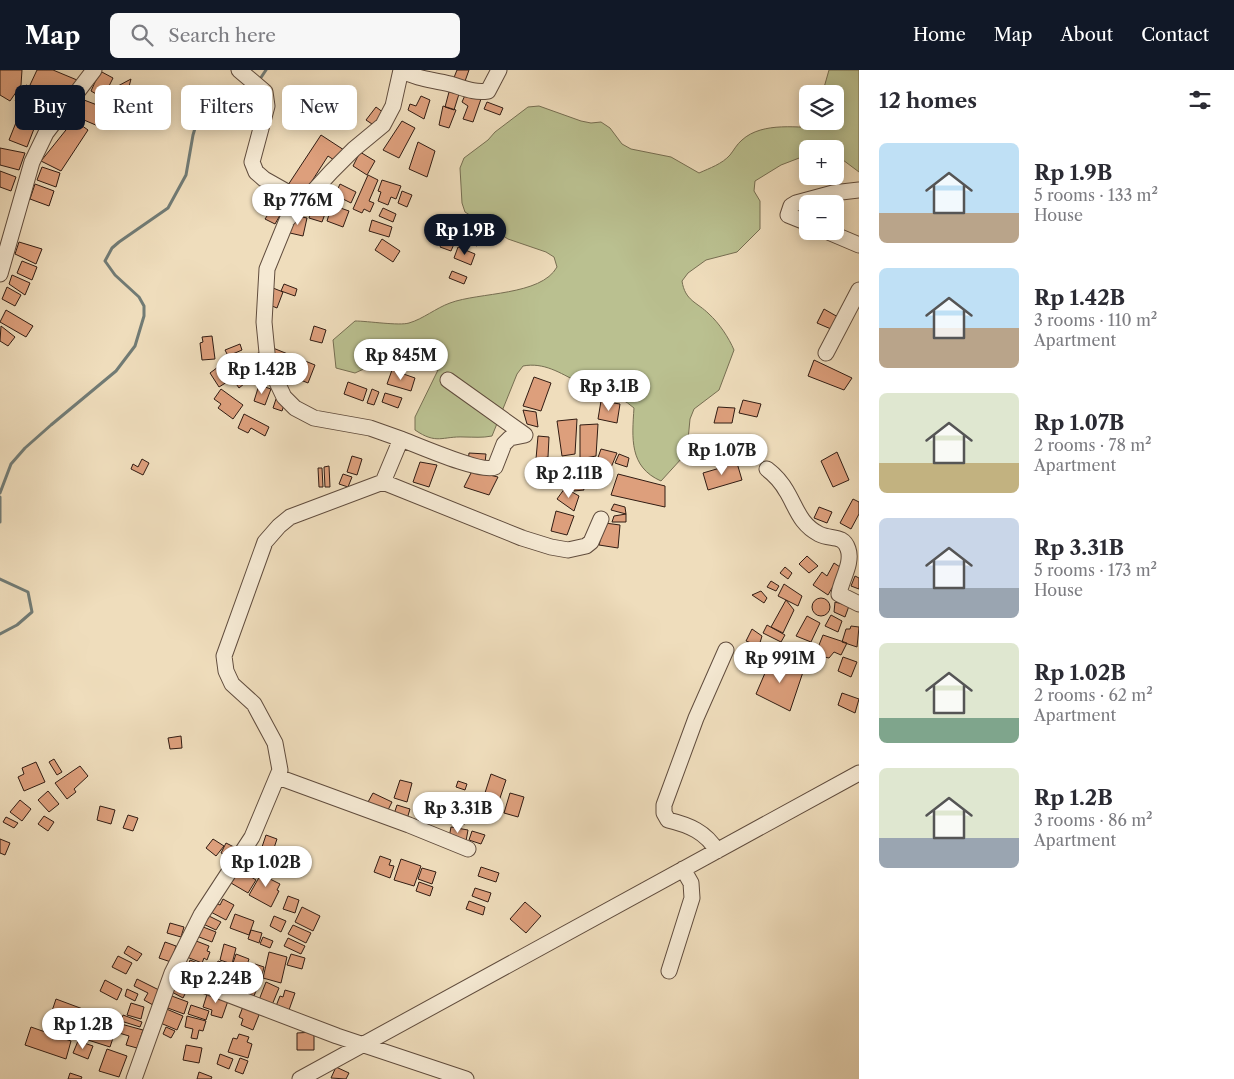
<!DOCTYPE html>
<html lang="en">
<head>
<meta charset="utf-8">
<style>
	body { margin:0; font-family:"Libre Caslon Text",serif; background:#f7f7f7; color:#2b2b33; height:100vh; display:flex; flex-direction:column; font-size:19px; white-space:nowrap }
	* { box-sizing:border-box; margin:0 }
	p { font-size:16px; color:#7c7c81 }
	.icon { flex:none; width:28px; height:28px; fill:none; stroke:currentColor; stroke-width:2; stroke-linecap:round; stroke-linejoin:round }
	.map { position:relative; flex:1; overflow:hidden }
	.panel { display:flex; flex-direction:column; background:#fff; width:375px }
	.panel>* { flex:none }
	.guide { position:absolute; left:15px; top:15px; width:475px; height:45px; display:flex; gap:10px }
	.fabs { position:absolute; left:799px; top:15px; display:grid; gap:10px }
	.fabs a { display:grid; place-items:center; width:45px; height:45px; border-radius:8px; background:#fff; box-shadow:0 2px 12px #0003; font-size:25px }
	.price { position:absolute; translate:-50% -42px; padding:0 11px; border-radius:18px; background:#fff; color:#222; font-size:16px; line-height:32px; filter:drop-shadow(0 1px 2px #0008) }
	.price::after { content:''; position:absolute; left:50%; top:30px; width:15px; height:11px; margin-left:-8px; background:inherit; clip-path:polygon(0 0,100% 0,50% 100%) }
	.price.current { background:#111827; color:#fff }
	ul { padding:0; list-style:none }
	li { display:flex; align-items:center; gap:15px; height:125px; padding:0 20px }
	li span { display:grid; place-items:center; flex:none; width:140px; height:100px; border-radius:8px; color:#555 }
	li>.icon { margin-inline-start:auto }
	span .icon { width:60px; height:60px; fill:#fffc; stroke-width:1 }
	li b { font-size:21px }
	h2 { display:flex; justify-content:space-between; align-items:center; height:60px; padding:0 20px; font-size:21px }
	.pill { padding:0 18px; border-radius:8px; background:#fff; box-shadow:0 2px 12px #0003; font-size:18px; line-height:45px }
	.pill.current { background:#111827; color:#fff }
	header { display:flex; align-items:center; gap:30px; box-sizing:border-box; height:70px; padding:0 25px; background:#111827; color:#fff }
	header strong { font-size:24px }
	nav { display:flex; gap:28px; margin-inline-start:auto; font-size:18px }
	.search { width:350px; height:45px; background:#f7f7f7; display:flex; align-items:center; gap:12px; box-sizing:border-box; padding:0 18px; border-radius:8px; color:#7c7c81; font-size:19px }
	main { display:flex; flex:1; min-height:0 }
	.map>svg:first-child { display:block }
	.green { fill:#bac090; stroke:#766e52 }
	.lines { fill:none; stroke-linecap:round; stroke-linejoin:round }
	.stream { stroke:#717b75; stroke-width:3 }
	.building { fill:#dd9f7c; stroke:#311c13 }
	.minor-casing { stroke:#604c3d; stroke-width:17 }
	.minor { stroke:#f5e9d3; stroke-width:15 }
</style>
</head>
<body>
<header>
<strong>Map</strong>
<div class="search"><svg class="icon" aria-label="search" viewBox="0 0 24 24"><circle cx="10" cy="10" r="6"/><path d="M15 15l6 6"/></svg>Search here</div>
<nav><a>Home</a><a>Map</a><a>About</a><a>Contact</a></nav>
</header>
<main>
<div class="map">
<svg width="859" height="1009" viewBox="0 0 859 1009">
	<rect width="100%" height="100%" fill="#efddbc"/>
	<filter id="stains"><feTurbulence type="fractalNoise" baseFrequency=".004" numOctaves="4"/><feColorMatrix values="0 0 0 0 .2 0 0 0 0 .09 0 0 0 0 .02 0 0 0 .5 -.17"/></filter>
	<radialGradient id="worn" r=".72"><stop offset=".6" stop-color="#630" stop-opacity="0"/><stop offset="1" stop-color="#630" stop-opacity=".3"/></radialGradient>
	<path class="green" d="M829 0H859V102L835 84V79H808L807 85 781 95 755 111 754 121 760 131V159L737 182 706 190 688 203 682 211C685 231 697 232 709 244 719 253 729 268 734 280L719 320 694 339 690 349 688 370 682 388 661 411C629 397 632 368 634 338 617 323 598 321 578 312 560 303 544 292 523 296L517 304 492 366C482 368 474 367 464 367 442 366 437 375 415 360V347L438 300 421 286 401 282 355 303 336 298 333 270 355 251C368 251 399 256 409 253 423 249 436 238 450 233 479 222 541 226 557 197L554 187 546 182 508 169 465 142 462 133 460 98 464 88 488 70 495 62 528 37 539 36 581 51 591 53 601 52 610 58 622 74 631 79 671 87 699 103C710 98 722 94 730 85 734 80 737 74 742 70 763 51 799 58 825 58L829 51H835V24H824L823 21Z"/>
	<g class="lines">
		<path class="stream" d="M258 12 266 0
			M0 423 11 394 25 378 51 355 116 301 135 276 144 246V236L139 227 115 205 105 191 112 178 119 172 168 138 186 105 193 65 199 45 206 38 252 23 254 20
			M0 427V452
			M0 509 28 522 32 542 17 555 0 564"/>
	</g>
	<path class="building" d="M0 0H22L21 15 10 31 0 25Z
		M37 0H53L77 10 65 26 30 15Z
		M457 0H469L464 14 453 10Z
		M100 1 113 8 103 28 91 21Z
		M131 9 126 28 115 26 116 17Z
		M26 15 63 28 53 43 15 31Z
		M449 22 459 24 454 40 445 37Z
		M466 23 481 29 473 52 463 49 468 36 462 32Z
		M421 26 430 30 424 49 408 40 410 34 416 36Z
		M84 30 105 38 98 56 77 47Z
		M487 32 503 38 500 45 484 39Z
		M443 36 456 40 449 58 439 55Z
		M376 37 384 43 375 56 366 50Z
		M19 45 37 51 27 77 9 70Z
		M74 50 88 60 61 101 41 91Z
		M402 51 415 58 399 88 383 80Z
		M321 65 344 80 337 92 328 86 303 125 288 115Z
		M418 72 435 81 427 107 409 99Z
		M0 78 25 83 19 100 0 95Z
		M360 82 375 91 367 105 353 96Z
		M42 97 60 103 56 117 37 110Z
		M0 101 16 107 11 121 0 117Z
		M368 105 378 110 369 131 374 133 370 142 364 139 362 143 353 139Z
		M382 110 401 116 396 129 391 127 388 135 378 131 381 122 378 121Z
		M35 114 54 121 49 136 30 129Z
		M340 114 356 122 351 133 335 125Z
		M325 117 335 120 332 130 322 127Z
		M402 121 412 125 407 137 398 133Z
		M317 128 329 133 322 152 309 148Z
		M265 131 283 140 275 154 265 149 269 143 261 139Z
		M332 135 349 141 343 157 327 151Z
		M383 138 396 144 393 152 379 146Z
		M294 145 307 148 303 166 290 163Z
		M372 150 392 157 389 167 369 161Z
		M467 158 482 165 477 176 462 170Z
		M382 169 400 181 393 192 375 180Z
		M443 170 454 174 451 181 440 177Z
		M19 172 42 179 36 194 15 184Z
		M458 177 475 184 471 195 454 188Z
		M22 191 37 197 32 210 17 203Z
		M452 201 467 207 464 214 449 208Z
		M12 205 30 213 25 225 9 214Z
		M284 214 297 219 295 226 281 221Z
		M7 217 21 225 15 236 2 229Z
		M273 218 283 222 277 238 267 234Z
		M824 239 838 247 831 259 817 253Z
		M6 240 33 256 26 267 0 252Z
		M1 256 15 267 8 276 0 271Z
		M314 256 326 260 322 273 310 270Z
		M212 266 215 289 202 290 200 273 203 272 202 267Z
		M240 274 242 280 228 286 225 280Z
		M273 278 315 295 308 313 288 305 290 301 279 296 282 289 270 284Z
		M261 282 266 296 257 300 251 286Z
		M243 284 248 295 231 302 226 292Z
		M814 290 852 308 844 320 808 306Z
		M248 296 255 305 239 318 232 308Z
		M218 297 227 312 219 317 210 303Z
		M392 300 415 308 411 321 387 314Z
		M534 307 551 313 541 341 523 336Z
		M348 312 367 319 363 331 344 324Z
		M259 315 271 319 265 335 254 331Z
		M221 319 243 335 233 349 218 338 221 334 214 329Z
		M372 319 379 322 374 335 367 333Z
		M385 323 402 328 398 338 382 332Z
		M276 329 285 332 282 341 273 338Z
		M743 330 761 334 757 347 739 343Z
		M601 331 620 334 617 353 598 349Z
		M718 337 735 338 732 353H714Z
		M523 340 536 342 538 357 527 354Z
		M244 344 269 357 265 366 251 358 248 363 238 358Z
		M577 349 575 384 562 386 557 351Z
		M598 354 596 386 580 389V355Z
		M538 366 549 367 548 387 536 389Z
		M601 379 617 383 610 400 595 396Z
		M837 382 849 410 833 417 821 391Z
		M469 383 486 384 485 393 468 392Z
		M619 384 629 388 627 397 615 393Z
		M352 386 362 389 357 405 347 402Z
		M142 389 149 393 143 405 131 399 133 394 138 397Z
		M566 389 581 394 578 403 571 405 560 402Z
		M536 391 553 392 552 408H538Z
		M420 392 437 395 429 417 413 412Z
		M737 393 742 410 708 420 703 403Z
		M329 396 330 417H325L324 397Z
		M318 398H322L323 417H319Z
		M472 401 498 407 489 425 464 417Z
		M600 401 608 406 604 415 593 409Z
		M343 404 352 407 348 417 339 414Z
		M618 404 665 416V437L611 425Z
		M580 406 584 420 574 421 569 407Z
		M565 418 579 426 574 441 557 429Z
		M853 429 859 432V444L851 459 840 453Z
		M614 434 625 437 626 444 611 440Z
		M819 437 832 442 827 453 814 448Z
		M556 441 574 446 567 465 551 461Z
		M626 444V452H612L614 446Z
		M605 453 620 455 618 478 599 475Z
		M807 486 818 496 809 503 799 494Z
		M834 493 843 499 828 525 813 515 822 502 827 506Z
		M785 497 792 503 788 509 780 503Z
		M855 506 859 508V519L851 516Z
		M771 511 779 516 776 521 767 517Z
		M784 514 802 526 798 536 778 526Z
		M761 521 767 528 764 533 752 525Z
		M812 537a9 9 0 1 1 18 0a9 9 0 1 1-18 0Z
		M786 530 794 540 783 563 771 557Z
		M835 532 849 536 845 547 834 542Z
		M831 545 842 551 838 562 825 556Z
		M807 546 820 553 811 572 796 566Z
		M767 555 785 565 781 572 763 563Z
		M851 556 859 557 857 577 842 572 846 559H850Z
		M752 559 762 566 759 576 746 571Z
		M823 565 847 573 841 585 834 582 829 588 815 585Z
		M751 578 765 585 764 593 742 586Z
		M795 578 813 584 808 599 789 593Z
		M843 587 857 592 851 607 838 601Z
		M771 589 803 602 790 641 756 624Z
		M842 623 859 629 855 643 838 635Z
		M181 666 182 678 170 679 168 668Z
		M54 689 62 702 57 705 49 692Z
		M36 692 45 712 24 721 18 707 24 704 22 698Z
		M80 696 88 706 74 719 76 722 67 729 55 713Z
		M491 704 506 710 499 731 484 726Z
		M400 710 412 713 407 732 394 728Z
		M458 711 467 714 465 720 456 717Z
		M48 721 59 734 49 742 38 730Z
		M373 723 392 732 387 742 368 732Z
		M510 723 524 727 518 747 504 743Z
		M20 730 31 739 22 751 10 742Z
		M462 733 470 735 465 754 451 750 453 741 459 742Z
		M397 735 410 739 407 749 394 744Z
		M100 736 115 740 111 754 97 750Z
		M128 745 138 748 133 761 123 758Z
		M44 746 54 752 48 761 38 754Z
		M6 747 18 753 14 758 3 752Z
		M451 757 468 760 466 771 449 768Z
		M472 761 485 765 481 774 469 770Z
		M266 765 277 769 273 781 262 777Z
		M0 769 10 773 5 785 0 783Z
		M213 769 224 776 216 786 206 778Z
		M226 773 234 777 229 786 221 783Z
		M272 782 285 788 281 798 268 792Z
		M254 783 266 788 262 797 250 792Z
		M380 786 391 790 389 795 394 796 390 808 374 802Z
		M401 789 421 796 414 816 394 810Z
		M265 797 274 801 270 809 280 814 277 820 279 821 271 837 249 825Z
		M481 797 499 803 496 812 478 806Z
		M422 798 436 802 432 814 418 809Z
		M240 800 256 810 248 823 231 813Z
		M419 812 433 817 430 826 416 821Z
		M475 818 491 823 488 832 472 826Z
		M288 826 299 830 295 843 283 839Z
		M223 829 234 835 226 850 207 840 212 831 220 835Z
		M469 831 485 837 483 845 466 839Z
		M525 832 541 846 526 863 510 849Z
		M302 837 320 846 313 861 295 852Z
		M205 844 221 852 216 860 201 853Z
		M235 844 254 851 249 865 230 858Z
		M274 846 286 851 281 862 270 856Z
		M170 853 184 857 181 867 167 863Z
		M198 855 216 862 212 872 194 865Z
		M293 855 311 863 306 873 288 864Z
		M251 860 262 863 259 873 248 869Z
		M263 867 273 871 270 878 260 874Z
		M288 868 305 876 301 884 284 876Z
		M191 869 209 876 207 881 210 882 207 890 204 888 202 893 184 886Z
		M165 872 176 876 171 892 159 888Z
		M224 874 236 878 232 894 220 890Z
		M128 876 142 884 137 891 124 883Z
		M269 882 287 887 281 913 263 908Z
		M236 884 249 889 246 898 233 893Z
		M291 884 305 888 302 899 287 895Z
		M118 886 132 893 126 904 112 897Z
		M190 890 200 894 196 908 185 904Z
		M218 891 230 895 225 912 219 910 216 917 202 912 207 894 216 896Z
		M255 894 264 897 262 905 252 902Z
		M236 898 245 901 241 911 233 908Z
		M178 908 186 914 182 920 186 922 183 928 170 921Z
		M245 908 259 913 254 926 240 922Z
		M137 909 161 921 153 935 144 930 148 923 134 916Z
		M105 910 122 919 117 930 100 921Z
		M231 911 240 913 237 924 228 921Z
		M266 912 279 918 272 935 259 930Z
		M127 919 138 924 135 931 125 926Z
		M285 920 295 923 289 940 276 936 280 926 283 927Z
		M208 921 229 928 222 948 211 945 212 940 203 937Z
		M169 925 188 932 184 944 165 937Z
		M56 929 107 948 103 960 52 941Z
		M131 933 144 937 141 949 127 945Z
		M244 934 261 940 253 960 241 955 243 949 239 947Z
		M191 935 209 941 206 950 188 944Z
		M164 938 183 946 177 960 158 952Z
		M123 945 142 952 140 957 121 951Z
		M54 946 86 957 83 967 51 956Z
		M187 946 206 951 203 961 199 960 197 969 191 968 193 959 185 957Z
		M121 954 143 960 137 978 126 975 129 966 119 963Z
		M31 957 71 971 66 989 25 975Z
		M166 957 175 961 171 968 163 964Z
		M91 958 114 965 110 977 88 970Z
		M314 962V980H297V963Z
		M239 964 249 967 247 972 252 974 248 988 228 982 233 968 237 969Z
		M78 971 93 976 88 989 73 983Z
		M186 975 202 978 199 993 183 990Z
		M107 979 127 986 119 1007 99 1001Z
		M220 984 233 989 229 999 217 994Z
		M240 988 248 991 243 1004 235 1001Z
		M336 997 349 1003 346 1009 331 1008Z
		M199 1002 212 1007 211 1009H197Z
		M70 1003 82 1007 81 1009H68Z"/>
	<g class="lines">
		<g class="minor-casing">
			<path id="minor" d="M239 0 265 22 267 36 252 92 256 102 264 109 303 131
				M401 0C420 10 430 9 450 14 464 18 473 23 488 21L499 0
				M808 153 788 145 791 136 796 133 833 123 859 120
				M826 161 859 175
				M0 204 32 92 46 63 94 0
				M826 283 859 220
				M401 369C417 375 483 404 495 397L504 374 510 368 525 365 448 310
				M767 399C775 405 782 413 787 422 797 439 800 454 819 464 831 470 843 464 848 479 853 493 841 510 839 524L859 534
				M383 412 522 468 551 477 568 480 586 476 591 472 601 449
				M278 707 409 755 468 779
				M717 781C706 762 689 755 668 750L664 743V735L696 648 726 580
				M669 901 692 828 691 813 683 799
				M172 903 337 966 466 1009
				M134 1009 172 903 201 845 252 767 280 700 275 673 254 634 232 614 226 601 224 586 265 472 279 456 290 447 383 412 401 369 370 358 314 348 295 338 284 327 268 293 264 252 267 199 287 150 331 102 354 79 383 55 393 36 401 0
				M300 1009 859 703"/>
		</g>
		<use href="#minor" class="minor"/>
	</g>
	<rect width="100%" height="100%" filter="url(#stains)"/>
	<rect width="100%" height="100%" fill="url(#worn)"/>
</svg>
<div class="fabs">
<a><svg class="icon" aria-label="layers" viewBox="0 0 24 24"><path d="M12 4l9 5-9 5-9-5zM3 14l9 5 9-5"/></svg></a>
<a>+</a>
<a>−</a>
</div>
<b class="price" style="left:298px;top:156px">Rp 776M</b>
<b class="price current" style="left:465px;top:186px">Rp 1.9B</b>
<b class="price" style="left:401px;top:311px">Rp 845M</b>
<b class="price" style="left:262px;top:325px">Rp 1.42B</b>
<b class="price" style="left:609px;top:342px">Rp 3.1B</b>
<b class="price" style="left:722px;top:406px">Rp 1.07B</b>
<b class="price" style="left:569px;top:429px">Rp 2.11B</b>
<b class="price" style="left:780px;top:614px">Rp 991M</b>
<b class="price" style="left:458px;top:764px">Rp 3.31B</b>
<b class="price" style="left:266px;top:818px">Rp 1.02B</b>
<b class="price" style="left:216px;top:934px">Rp 2.24B</b>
<b class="price" style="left:83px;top:980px">Rp 1.2B</b>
<div class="guide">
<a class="pill current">Buy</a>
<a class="pill">Rent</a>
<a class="pill">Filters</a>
<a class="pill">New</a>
</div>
</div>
<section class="panel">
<h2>12 homes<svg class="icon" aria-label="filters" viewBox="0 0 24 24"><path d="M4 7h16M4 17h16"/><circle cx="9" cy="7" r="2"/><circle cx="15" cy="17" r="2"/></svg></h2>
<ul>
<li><span style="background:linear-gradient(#bfe0f5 70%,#b9a48a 0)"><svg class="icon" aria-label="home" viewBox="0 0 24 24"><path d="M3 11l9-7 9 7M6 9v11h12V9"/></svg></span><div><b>Rp 1.9B</b><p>5 rooms · 133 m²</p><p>House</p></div></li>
<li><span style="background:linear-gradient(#bfe0f5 60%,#b9a48a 0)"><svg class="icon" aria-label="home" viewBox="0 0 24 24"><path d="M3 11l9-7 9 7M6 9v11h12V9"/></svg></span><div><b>Rp 1.42B</b><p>3 rooms · 110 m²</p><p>Apartment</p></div></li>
<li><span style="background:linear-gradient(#dfe7d0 70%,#c2b280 0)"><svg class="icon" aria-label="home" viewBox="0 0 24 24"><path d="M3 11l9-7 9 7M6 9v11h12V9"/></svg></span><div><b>Rp 1.07B</b><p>2 rooms · 78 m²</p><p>Apartment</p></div></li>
<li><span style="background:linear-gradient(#c9d6e8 70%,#9aa5b1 0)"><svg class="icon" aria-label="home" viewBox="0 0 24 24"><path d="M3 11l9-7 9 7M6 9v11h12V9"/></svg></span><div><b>Rp 3.31B</b><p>5 rooms · 173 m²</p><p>House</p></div></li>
<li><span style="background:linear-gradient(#dfe7d0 75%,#7fa58c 0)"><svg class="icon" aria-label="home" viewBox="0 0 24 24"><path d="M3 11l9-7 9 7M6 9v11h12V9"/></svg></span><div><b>Rp 1.02B</b><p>2 rooms · 62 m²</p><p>Apartment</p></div></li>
<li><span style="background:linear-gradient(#dfe7d0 70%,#9aa5b1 0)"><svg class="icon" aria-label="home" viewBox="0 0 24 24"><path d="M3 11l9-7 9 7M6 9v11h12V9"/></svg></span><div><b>Rp 1.2B</b><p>3 rooms · 86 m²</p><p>Apartment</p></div></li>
</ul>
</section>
</main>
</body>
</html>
